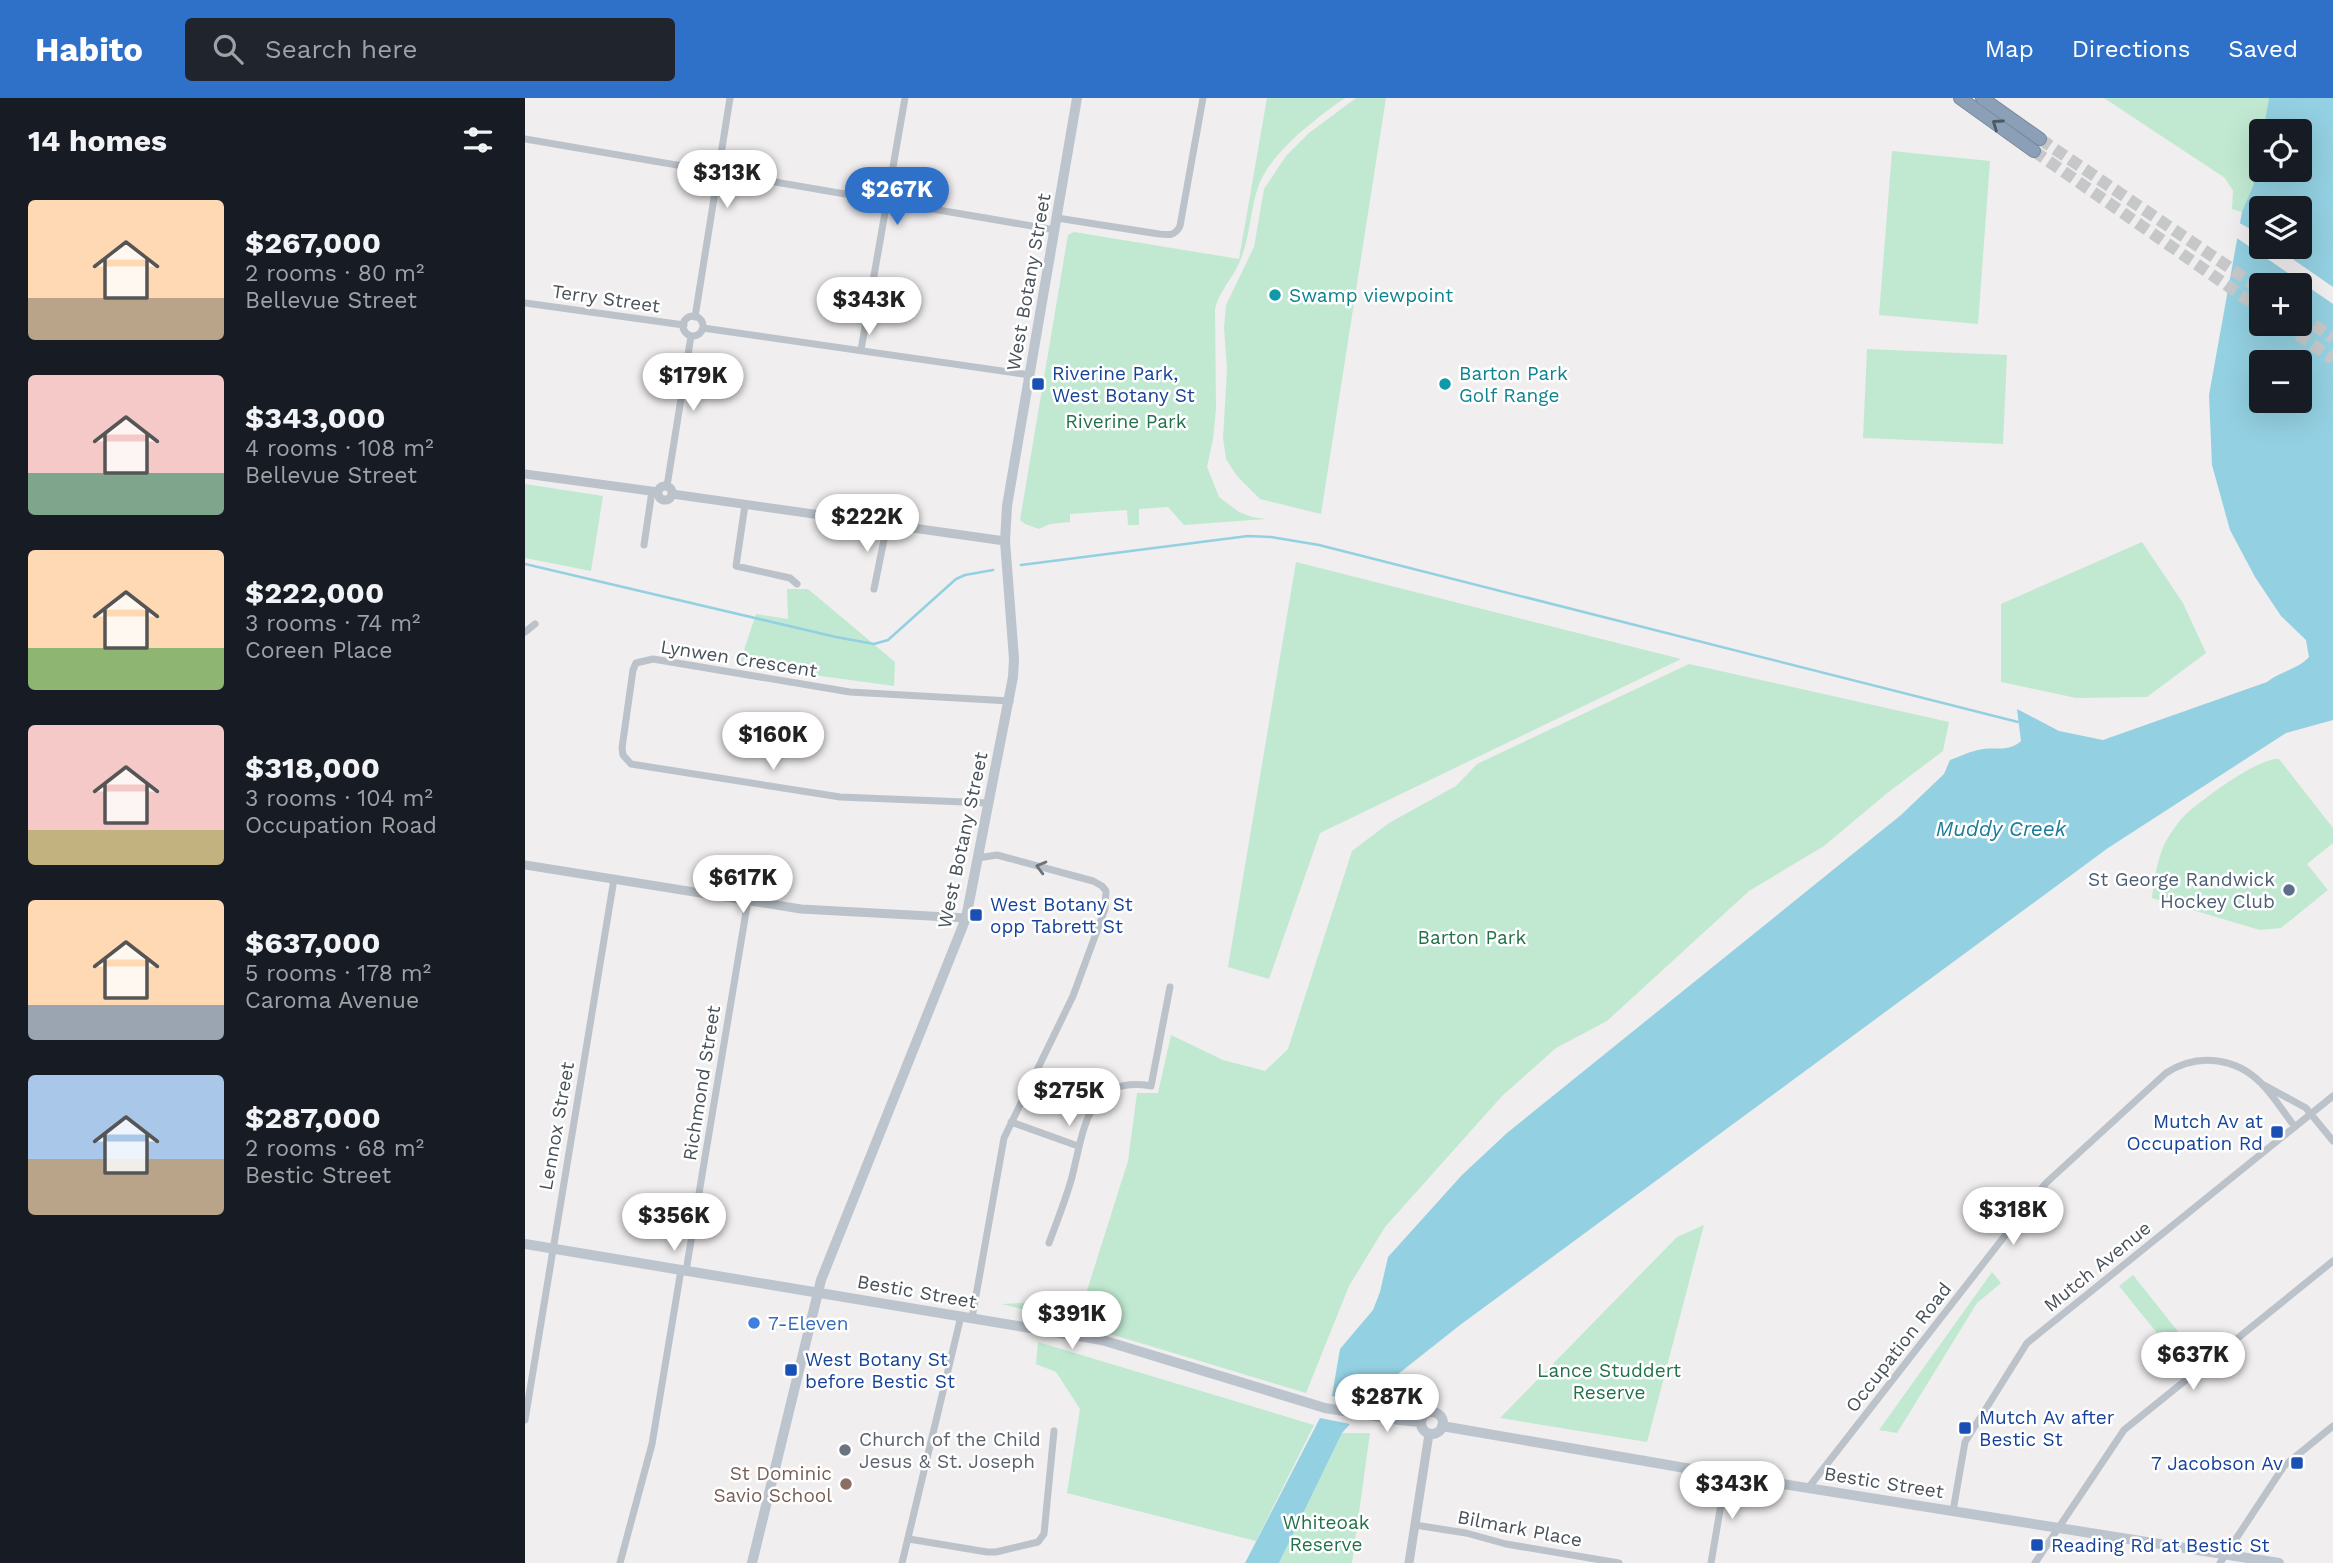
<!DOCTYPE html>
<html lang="en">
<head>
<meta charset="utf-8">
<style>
	body { margin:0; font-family:"Work Sans",sans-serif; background:#20242c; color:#f1f3f6; height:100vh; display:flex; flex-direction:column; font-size:26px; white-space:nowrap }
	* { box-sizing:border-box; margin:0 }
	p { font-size:23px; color:#9ea1a6 }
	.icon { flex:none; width:38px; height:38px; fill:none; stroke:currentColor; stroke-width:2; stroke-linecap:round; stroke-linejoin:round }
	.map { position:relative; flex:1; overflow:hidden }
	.sheet { display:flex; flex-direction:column; background:#171b24; width:525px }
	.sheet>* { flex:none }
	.controls { position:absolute; left:1724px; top:21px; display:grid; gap:14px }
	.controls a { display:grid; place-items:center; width:63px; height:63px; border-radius:7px; background:#171b24; box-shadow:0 7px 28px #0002; font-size:35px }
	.price { position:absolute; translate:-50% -60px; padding:0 16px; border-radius:24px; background:#fff; color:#222; font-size:23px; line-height:46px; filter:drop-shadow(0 2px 4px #0008) }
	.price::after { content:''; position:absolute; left:50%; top:42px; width:21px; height:16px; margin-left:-10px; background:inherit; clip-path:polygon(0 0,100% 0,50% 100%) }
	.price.selected { background:#2f71c9; color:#fff }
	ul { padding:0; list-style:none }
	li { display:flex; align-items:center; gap:21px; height:175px; padding:0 28px }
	li span { display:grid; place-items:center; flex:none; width:196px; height:140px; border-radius:7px; color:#555 }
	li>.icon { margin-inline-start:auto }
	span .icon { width:84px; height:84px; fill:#fffc; stroke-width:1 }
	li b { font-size:30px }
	h2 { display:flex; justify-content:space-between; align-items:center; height:84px; padding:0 28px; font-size:30px }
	header { display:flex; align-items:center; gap:42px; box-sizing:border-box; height:98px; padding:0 35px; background:#2f71c9; color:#fff }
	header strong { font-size:33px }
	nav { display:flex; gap:38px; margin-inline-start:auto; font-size:24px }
	.search { width:490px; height:63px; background:#20242c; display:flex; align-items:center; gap:18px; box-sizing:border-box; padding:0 24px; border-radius:7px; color:#9ea1a6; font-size:26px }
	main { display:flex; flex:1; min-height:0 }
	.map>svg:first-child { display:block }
	.green { fill:#c1e9d1 }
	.water { fill:#93d0e1; fill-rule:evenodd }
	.pier { fill:#f0eeee }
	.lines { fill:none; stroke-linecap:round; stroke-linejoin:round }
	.stream { stroke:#93d0e1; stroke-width:2.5 }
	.motorway-tunnel { stroke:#c6c7c9; stroke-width:12; stroke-dasharray:12 6; stroke-linecap:butt }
	.motorway-casing { stroke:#768ba2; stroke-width:14 }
	.minor { stroke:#bbc2c9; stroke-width:7 }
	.tertiary { stroke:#bbc2c9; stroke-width:9 }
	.secondary { stroke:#bcc4cd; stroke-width:10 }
	.motorway { stroke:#8ba0b7; stroke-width:12 }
	.oneway { stroke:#4f5962 }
	.oneway2 { stroke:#6a737b }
	.culture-dot { fill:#0f9aa8; stroke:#fff; stroke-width:2.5 }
	.transit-dot { fill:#1a4fb4; stroke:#fff; stroke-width:2.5 }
	.service-dot { fill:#5c6f8a; stroke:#fff; stroke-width:2.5 }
	.shop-dot { fill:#3f7fe0; stroke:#fff; stroke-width:2.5 }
	.worship-dot { fill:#6b7280; stroke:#fff; stroke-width:2.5 }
	.education-dot { fill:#8d6e63; stroke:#fff; stroke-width:2.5 }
	.labels { text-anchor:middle; stroke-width:5; stroke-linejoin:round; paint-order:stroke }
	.street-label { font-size:19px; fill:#485159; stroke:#fff }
	.culture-label { font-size:19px; fill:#0d838f; stroke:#fff; text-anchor:start }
	.transit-label { font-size:19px; fill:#164399; stroke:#fff; text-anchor:start }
	.park-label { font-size:19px; fill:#22714a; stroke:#fff }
	.service-label { font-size:19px; fill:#4e5e75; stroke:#fff; text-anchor:end }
	.shop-label { font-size:19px; fill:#366cbe; stroke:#fff; text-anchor:start }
	.worship-label { font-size:19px; fill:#5b616d; stroke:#fff; text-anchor:start }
	.education-label { font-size:19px; fill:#785e54; stroke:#fff; text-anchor:end }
	.water-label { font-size:21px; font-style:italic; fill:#1d7c97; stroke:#fff }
</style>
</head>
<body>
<header>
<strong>Habito</strong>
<div class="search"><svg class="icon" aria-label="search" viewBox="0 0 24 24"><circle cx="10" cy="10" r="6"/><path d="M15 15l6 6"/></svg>Search here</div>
<nav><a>Map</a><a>Directions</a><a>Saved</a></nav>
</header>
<main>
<section class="sheet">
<h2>14 homes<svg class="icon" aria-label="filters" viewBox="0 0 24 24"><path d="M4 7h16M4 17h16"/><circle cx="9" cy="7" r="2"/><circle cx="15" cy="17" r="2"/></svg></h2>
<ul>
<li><span style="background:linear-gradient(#ffd9b3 70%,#b9a48a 0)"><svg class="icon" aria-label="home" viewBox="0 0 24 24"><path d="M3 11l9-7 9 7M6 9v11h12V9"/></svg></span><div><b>$267,000</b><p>2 rooms · 80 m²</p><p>Bellevue Street</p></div></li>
<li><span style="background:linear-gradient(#f6c9c9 70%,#7fa58c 0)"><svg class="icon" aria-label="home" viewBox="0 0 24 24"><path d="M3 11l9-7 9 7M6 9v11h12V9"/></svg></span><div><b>$343,000</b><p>4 rooms · 108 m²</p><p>Bellevue Street</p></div></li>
<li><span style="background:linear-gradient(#ffd9b3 70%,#8fb573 0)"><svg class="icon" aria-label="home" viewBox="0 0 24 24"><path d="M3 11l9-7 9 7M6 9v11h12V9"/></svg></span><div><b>$222,000</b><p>3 rooms · 74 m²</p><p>Coreen Place</p></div></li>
<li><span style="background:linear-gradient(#f6c9c9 75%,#c2b280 0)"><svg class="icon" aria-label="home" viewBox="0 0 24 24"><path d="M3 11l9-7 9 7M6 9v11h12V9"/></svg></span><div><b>$318,000</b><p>3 rooms · 104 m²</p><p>Occupation Road</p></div></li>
<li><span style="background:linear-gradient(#ffd9b3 75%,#9aa5b1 0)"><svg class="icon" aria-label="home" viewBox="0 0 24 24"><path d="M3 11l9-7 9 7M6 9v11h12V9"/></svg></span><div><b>$637,000</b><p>5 rooms · 178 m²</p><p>Caroma Avenue</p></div></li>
<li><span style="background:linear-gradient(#a9c7e8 60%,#b9a48a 0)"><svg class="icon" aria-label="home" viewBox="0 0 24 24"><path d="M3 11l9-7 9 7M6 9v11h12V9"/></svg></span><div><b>$287,000</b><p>2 rooms · 68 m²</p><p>Bestic Street</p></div></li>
</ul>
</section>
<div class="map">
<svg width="1808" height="1465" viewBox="0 0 1808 1465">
	<rect width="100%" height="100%" fill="#f0eeee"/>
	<path class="green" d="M742 0H820C792 19 744 56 733 89 725 113 725 140 715 163 708 180 694 193 690 211L691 311 688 341 682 369 694 399 714 414 727 419 741 421 659 427 643 409 614 411V427H603L602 412 545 416V424L525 426 514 431 500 426 495 422 543 137 549 134 714 161Z
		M831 0H861L796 416 735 401 712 378 701 361 698 340 702 272 699 230 701 207 729 149 739 91 761 58 784 35Z
		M1579 0H1744L1738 33H1736L1728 88 1717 114 1707 111 1708 93 1700 80Z
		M1367 53 1465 63 1453 226 1354 217Z
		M1342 251 1482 257 1478 346 1338 340Z
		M0 386 78 398 66 473 0 460Z
		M1617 444 1658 505 1681 555 1622 599 1551 600 1476 584V506Z
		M771 464 1156 561 795 735 744 881 703 869Z
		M262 491H283L370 564 369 588 214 567 231 516 263 521Z
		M1164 566 1424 624 1418 653 1361 696 1299 748 1224 793 1082 923 1031 950 977 998 860 1129 824 1188 781 1295 559 1228 477 1206 559 1202 603 1063 612 995H633L646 937 698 962 740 973 763 951 827 753 864 725 931 688 952 666Z
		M1754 661 1808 730V745L1782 766 1803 792 1756 830 1735 832 1627 800C1629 782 1632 763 1639 747 1644 737 1653 724 1661 716 1678 701 1732 660 1754 661Z
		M1179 1127 1122 1344 975 1320 1152 1139Z
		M1467 1174 1476 1185 1452 1205 1372 1335 1354 1332Z
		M1608 1177 1671 1256 1657 1266 1594 1188Z
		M513 1244 789 1327 731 1443 542 1395 555 1311 531 1274 511 1266Z
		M817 1335H845L827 1465H754Z"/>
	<path class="water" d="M1744 0H1808V622L1761 635 1583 750 935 1227 839 1303 807 1298 815 1251 848 1212 855 1194 863 1159 937 1077 982 1035 1376 717 1419 676 1425 662C1434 659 1443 654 1453 652 1468 648 1483 655 1496 643L1492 611 1534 633 1578 642 1742 584C1755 573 1772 572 1784 559L1781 542 1756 518 1730 479 1705 432 1687 367 1684 297 1717 114 1728 88 1736 45V72H1774V33H1738ZM1736 110H1774V149H1736ZM1736 187H1774V226H1736ZM1736 264H1774V303H1736Z
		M795 1320 825 1326 817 1335 754 1465H720Z"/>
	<path class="pier" d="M1711 123 1736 137V149H1750L1808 189V206L1709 138Z"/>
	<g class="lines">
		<path class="stream" d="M0 466 311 539 349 546 363 542 431 481 440 477 468 472
			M496 467 723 438 746 439 794 447 1493 624"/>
		<path class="motorway-tunnel" d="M1515 41 1736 191
			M1509 53 1736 211
			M1774 217 1808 240
			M1758 226 1808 261"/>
		<g class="motorway-casing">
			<path id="motorway" d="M1435 0 1509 53
				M1457 0 1515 41"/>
		</g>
		<path class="minor" d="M0 41 530 132
			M532 120 634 136C644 137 650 138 655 128L678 0
			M0 205 159 227
			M158 228a10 10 0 1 1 20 0a10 10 0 1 1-20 0Z
			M170 219 205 0
			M178 230 505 277
			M336 252 380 0
			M142 388 166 238
			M220 407 211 468 265 480 272 486
			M119 447 127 393
			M349 491 362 427
			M0 534 10 526
			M464 705 315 699 106 666 98 657 97 650 108 572 111 565 128 561 325 594 485 603
			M1739 987 1781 1010 1808 1043
			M486 1024 553 1048
			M524 1145C532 1123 541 1101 547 1079 559 1031 562 977 626 988L645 889
			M161 1173 223 802
			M447 1220 479 1040 548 898 580 811 581 793 577 788 568 783 472 757 453 760
			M0 1322 89 781
			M1284 1389 1521 1085 1641 975C1672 955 1710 959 1736 985 1749 998 1759 1015 1770 1029
			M1428 1413 1440 1344 1502 1245 1808 998
			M890 1427 941 1435 981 1446 1094 1465
			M384 1441 462 1454H471L513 1444 519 1436 529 1333
			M95 1465 127 1346 156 1172
			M377 1465 436 1218
			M1186 1465 1201 1377
			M1510 1465 1599 1332 1808 1163
			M1695 1465 1759 1368 1808 1328"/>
		<path class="tertiary" d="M0 376 133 394
			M133 395a7 7 0 1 1 14 0a7 7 0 1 1-14 0Z
			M147 396 480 443
			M0 767 276 811 441 820
			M884 1465 904 1336"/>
		<path class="secondary" d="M0 1146 577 1242 800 1310 874 1322 896 1324
			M896 1325a11 11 0 1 1 22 0a11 11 0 1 1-22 0Z
			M917 1328 1201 1377 1754 1465
			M227 1465 296 1182 441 820 488 579 489 561 480 443 482 408 552 0"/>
		<use href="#motorway" class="motorway"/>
	</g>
	<defs><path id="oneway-chevron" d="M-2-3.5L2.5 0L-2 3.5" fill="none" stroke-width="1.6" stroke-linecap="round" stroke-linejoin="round" transform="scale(1.75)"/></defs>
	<use class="oneway" href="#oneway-chevron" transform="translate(1472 26) rotate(-145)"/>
	<use class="oneway2" href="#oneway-chevron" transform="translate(516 769) rotate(-165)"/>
	<g class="culture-dot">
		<circle cx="750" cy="197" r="7"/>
		<circle cx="920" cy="286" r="7"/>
	</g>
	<g class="transit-dot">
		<rect x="506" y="279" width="14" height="14" rx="3.5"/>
		<rect x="444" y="810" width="14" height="14" rx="3.5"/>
		<rect x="1745" y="1027" width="14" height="14" rx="3.5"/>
		<rect x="259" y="1265" width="14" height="14" rx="3.5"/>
		<rect x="1433" y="1323" width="14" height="14" rx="3.5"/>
		<rect x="1765" y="1358" width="14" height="14" rx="3.5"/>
		<rect x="1505" y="1440" width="14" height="14" rx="3.5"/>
	</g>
	<circle class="service-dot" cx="1764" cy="792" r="7"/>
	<circle class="shop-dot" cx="229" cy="1225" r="7"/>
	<circle class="worship-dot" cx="320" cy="1352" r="7"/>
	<circle class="education-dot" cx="321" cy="1386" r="7"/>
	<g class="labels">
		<g class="street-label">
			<text transform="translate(503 184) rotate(-80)" y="7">West Botany Street</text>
			<text transform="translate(81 200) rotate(8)" y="7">Terry Street</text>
			<text transform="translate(214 560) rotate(9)" y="7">Lynwen Crescent</text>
			<text transform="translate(437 742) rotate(-78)" y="7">West Botany Street</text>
			<text transform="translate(176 985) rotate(-81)" y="7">Richmond Street</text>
			<text transform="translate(31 1028) rotate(-80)" y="7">Lennox Street</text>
			<text transform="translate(1572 1168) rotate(-39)" y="7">Mutch Avenue</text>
			<text transform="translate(392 1193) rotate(10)" y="7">Bestic Street</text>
			<text transform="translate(1373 1249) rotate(-52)" y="7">Occupation Road</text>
			<text transform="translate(1359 1384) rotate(9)" y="7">Bestic Street</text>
			<text transform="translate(995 1430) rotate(11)" y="7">Bilmark Place</text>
		</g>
		<g class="culture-label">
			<text x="764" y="204">Swamp viewpoint</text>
			<text x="934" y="282">Barton Park<tspan x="934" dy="22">Golf Range</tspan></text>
		</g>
		<g class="transit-label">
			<text x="527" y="282">Riverine Park,<tspan x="527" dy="22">West Botany St</tspan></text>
			<text x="465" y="813">West Botany St<tspan x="465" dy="22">opp Tabrett St</tspan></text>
			<text x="1738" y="1030" text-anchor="end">Mutch Av at<tspan x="1738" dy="22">Occupation Rd</tspan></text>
			<text x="280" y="1268">West Botany St<tspan x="280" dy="22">before Bestic St</tspan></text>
			<text x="1454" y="1326">Mutch Av after<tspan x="1454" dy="22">Bestic St</tspan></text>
			<text x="1758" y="1372" text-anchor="end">7 Jacobson Av</text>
			<text x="1526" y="1454">Reading Rd at Bestic St</text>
		</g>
		<g class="park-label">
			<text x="601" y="330">Riverine Park</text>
			<text x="947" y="846">Barton Park</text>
			<text x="1084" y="1279">Lance Studdert<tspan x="1084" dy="22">Reserve</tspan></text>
			<text x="801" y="1431">Whiteoak<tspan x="801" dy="22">Reserve</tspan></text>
		</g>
		<g class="service-label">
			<text x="1750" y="788">St George Randwick<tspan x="1750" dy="22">Hockey Club</tspan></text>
		</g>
		<g class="shop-label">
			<text x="243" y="1232">7-Eleven</text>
		</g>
		<g class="worship-label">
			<text x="334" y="1348">Church of the Child<tspan x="334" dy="22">Jesus &amp; St. Joseph</tspan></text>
		</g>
		<g class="education-label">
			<text x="307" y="1382">St Dominic<tspan x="307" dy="22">Savio School</tspan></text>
		</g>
		<g class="water-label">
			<text x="1476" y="738">Muddy Creek</text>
		</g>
	</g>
</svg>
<div class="controls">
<a><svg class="icon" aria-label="locate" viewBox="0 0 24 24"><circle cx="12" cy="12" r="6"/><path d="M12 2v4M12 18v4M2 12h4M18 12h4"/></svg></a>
<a><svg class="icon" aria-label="layers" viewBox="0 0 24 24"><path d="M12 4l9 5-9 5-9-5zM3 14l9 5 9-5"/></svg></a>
<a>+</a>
<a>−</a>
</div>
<b class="price" style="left:202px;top:112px">$313K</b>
<b class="price selected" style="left:372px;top:129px">$267K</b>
<b class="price" style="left:344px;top:239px">$343K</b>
<b class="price" style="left:168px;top:315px">$179K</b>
<b class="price" style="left:342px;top:456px">$222K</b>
<b class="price" style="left:248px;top:674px">$160K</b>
<b class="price" style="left:218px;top:817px">$617K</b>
<b class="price" style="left:544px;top:1030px">$275K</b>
<b class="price" style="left:1488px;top:1149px">$318K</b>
<b class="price" style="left:149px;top:1155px">$356K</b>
<b class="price" style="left:547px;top:1253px">$391K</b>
<b class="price" style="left:1668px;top:1294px">$637K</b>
<b class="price" style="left:862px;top:1336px">$287K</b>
<b class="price" style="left:1207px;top:1423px">$343K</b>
</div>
</main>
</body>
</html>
